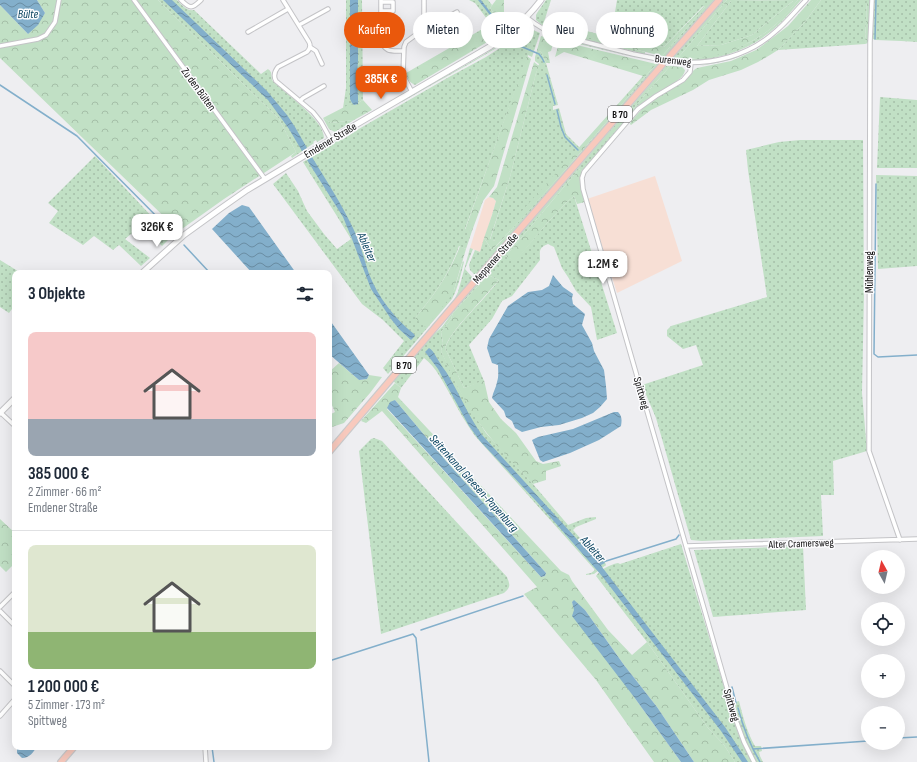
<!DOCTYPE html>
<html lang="de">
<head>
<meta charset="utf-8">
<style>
	body { margin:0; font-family:"Sofia Sans Condensed",sans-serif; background:#f2f2f3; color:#1f2937; height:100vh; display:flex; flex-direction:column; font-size:15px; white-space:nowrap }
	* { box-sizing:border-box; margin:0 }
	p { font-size:13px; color:#747a83 }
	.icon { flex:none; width:22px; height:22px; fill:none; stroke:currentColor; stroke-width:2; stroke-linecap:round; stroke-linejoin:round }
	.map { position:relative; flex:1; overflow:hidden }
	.drawer { position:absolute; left:12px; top:270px; width:320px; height:480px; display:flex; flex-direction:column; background:#fff; border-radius:8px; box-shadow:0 4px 16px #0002 }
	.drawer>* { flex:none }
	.banner { position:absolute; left:344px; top:12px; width:380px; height:36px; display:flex; gap:8px }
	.needle { width:26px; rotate:352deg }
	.tools { position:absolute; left:861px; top:550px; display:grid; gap:8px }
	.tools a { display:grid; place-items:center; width:44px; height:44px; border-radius:50%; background:#fff; box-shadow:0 4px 16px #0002; font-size:20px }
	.price { position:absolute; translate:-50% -34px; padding:0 9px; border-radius:8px; background:#fff; color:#222; font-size:13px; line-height:26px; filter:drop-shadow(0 1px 2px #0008) }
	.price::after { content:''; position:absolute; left:50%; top:24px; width:12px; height:9px; margin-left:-6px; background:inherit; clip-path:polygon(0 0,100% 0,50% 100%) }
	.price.on { background:#ea580c; color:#fff }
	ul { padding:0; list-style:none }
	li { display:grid; align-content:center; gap:8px; height:212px; padding:0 16px }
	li+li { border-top:1px solid #e0e1e3 }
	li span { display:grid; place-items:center; height:124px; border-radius:8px; color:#555 }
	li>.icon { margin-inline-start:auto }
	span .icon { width:72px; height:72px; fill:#fffc; stroke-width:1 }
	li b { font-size:17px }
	h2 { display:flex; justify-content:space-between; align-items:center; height:48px; padding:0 16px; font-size:17px }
	.tag { padding:0 14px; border-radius:18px; background:#fff; box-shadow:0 4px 16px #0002; font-size:14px; line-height:36px }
	.tag.on { background:#ea580c; color:#fff }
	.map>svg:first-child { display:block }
	.commercial { fill:#f7dfd5 }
	.grass { fill:url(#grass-dots) }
	.forest { fill:url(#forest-crowns); fill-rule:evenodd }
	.water { fill:url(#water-waves) }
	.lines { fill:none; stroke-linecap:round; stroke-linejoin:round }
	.stream { stroke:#83afcb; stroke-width:1.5 }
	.street-casing { stroke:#c4c4c7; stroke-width:5.5 }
	.secondary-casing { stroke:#c4c4c7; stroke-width:7 }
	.primary-casing { stroke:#cbcacb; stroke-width:8 }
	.street { stroke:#fff; stroke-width:3.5 }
	.secondary { stroke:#fff; stroke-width:5 }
	.primary { stroke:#f8c9bd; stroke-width:5.5 }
	.street-bridge-casing { stroke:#c4c4c7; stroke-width:5.5; stroke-linecap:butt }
	.street-bridge { stroke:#fff; stroke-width:3.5 }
	.labels { text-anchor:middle; stroke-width:3; stroke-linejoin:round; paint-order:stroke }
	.shield { fill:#fcfcfe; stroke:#585758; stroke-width:1 }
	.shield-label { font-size:10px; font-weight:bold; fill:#111011 }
	.street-label { font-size:11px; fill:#111011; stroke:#fcfcfe }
	.water-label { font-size:12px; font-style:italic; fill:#06415d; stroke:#fcfcfe }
</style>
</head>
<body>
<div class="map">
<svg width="917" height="762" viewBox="0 0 917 762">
	<defs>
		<pattern id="grass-dots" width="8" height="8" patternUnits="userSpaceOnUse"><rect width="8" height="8" fill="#c1e0c5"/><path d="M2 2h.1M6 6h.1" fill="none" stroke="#a5bfa8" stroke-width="1.8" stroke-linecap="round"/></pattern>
		<pattern id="forest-crowns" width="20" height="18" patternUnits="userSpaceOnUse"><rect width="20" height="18" fill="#c1e0c5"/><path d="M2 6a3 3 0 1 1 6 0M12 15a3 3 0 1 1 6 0" fill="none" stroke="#a5bfa8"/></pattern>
		<pattern id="water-waves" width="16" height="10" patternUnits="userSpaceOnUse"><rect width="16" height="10" fill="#83afcb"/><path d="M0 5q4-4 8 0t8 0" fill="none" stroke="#6a8da3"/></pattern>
	</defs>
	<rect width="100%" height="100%" fill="#eeeef1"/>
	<path class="commercial" d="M655 176 682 261 617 293 587 199Z
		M489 197 493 198 496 201 492 215 480 252 470 248 485 200Z"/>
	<path class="grass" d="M158 0H177C183 6 186 11 194 10L261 74 268 69 271 72 272 80C285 94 324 119 324 138L317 142 316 140 313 142 314 143 292 158 291 156 296 152 279 119Z
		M346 0H362L363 100 354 105 343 108 346 88Z
		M469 0H488L492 5 490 8 503 27 507 26 509 28 499 35 475 3Z
		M546 0H551L543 25H542L536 20V15L537 13Z
		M617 0H714L665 57 662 56 705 7 703 6 664 47 622 37H611Z
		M723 0H727L678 58H673Z
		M794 0 752 35 721 45 697 46 731 1Z
		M798 0H801C793 9 785 19 776 27 751 50 719 60 686 61V59C693 59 700 57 708 56 734 51 754 43 775 25 783 18 791 8 798 0Z
		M807 0H809C786 26 766 46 733 59 722 62 710 64 699 66L735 57 759 45Z
		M821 0H867L865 44 778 50 805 22Z
		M874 0H917V42L901 41 876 40 873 39Z
		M550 19 551 20 549 26 569 32 645 52V54L575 37 548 29 546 27 547 23H549Z
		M527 30H533L540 33 532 57 528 55 465 229 472 231 466 249 459 246C450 273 433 297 415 318L454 290 463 261 464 262C461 274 458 288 452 299L388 374 383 368 404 341 383 320 362 304 273 184 286 173 298 191 307 211 324 234 337 249 351 239 335 213 303 162 339 140H342L356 131 357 130 449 77 486 57 503 46 519 34Z
		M564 39 638 58 562 40Z
		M498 46V47C467 66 434 83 402 102L401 101C433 82 466 66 498 46Z
		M537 50 541 52 546 63 558 105 553 106V110L559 108 566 134 580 148 496 241 490 240 510 177 536 73 539 64 535 61V57Z
		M656 64H659L478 274H474L470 270 469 265 475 250 480 252 484 238 492 250 501 241 575 159Z
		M666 66H670L626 117 628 119 582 171 579 169 506 256 515 261 548 222 567 202 574 196 617 333 597 340 591 307 576 291 568 277 562 268 554 247 548 244C538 248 540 251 540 260L512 296 502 301 492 319 469 345 484 381 464 388 445 348C448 340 453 333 458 327 471 311 487 296 499 280L488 275 453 313 451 319 441 332 443 343 441 351 459 389 479 422 486 433 533 484 568 525 586 518 596 517V519L576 527 573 530 595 555 601 560H604L606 565 594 574 586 575V574L591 573 595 570 475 436C466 423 458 410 451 396 443 382 436 367 424 358L401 388 393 381 431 337 442 327 453 312Z
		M880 97 917 100V168H877Z
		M323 118 331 123 354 120 335 132 329 129Z
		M800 140H863L864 293 862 393 867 451 833 461 834 495H821L823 536 702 541 691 540 656 418 642 385 703 365 696 345 683 349 667 336V330L671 326 767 297 748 170 746 150 779 142Z
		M95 156 171 237 162 246 142 225 125 239 150 258 141 266 119 245 113 250 94 236 83 245 49 223 58 211 48 203Z
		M876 175 917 176V266L878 269Z
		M470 248 473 249 465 269 473 278V280L388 378H387L454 300 458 292Z
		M0 260 21 273H15V305L9 313 0 307Z
		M374 438 382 441 507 577C510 585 511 587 504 593L381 634 359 451 371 439Z
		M681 544 738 733 744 747 752 762H735L724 745 708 728 647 642 596 576C601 569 609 565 618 563L620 564Z
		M803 546 806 610 713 617 694 550Z
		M739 701C743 717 747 732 755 746H761L762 751 759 752 760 756 763 762H756L742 733 732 703Z"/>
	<path class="forest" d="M37 0H132L134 3 138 0H158L279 119 296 152 224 199 179 231 0 58V5L28 34 45 13Z
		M496 0H504V27L490 8Z
		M727 0H798C791 8 784 18 775 25 748 48 713 61 678 58ZM731 1 793 0V1L752 35 721 45 697 46Z
		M811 0H821L805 22 778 50 770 55 758 62 741 70 709 80 693 90 651 110 631 125 630 124 631 121 645 106 651 101 682 82 694 70 697 68 731 61 756 50 763 45 788 26Z
		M867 0H871L868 43 865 44Z
		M704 6 705 7 662 56 597 40 549 26 551 20 574 28 611 37H621L664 47Z
		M491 24 499 35 415 85C410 83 407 78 406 73Z
		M541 36 554 40 551 51 548 52 550 63H546L541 52 537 50Z
		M560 41 656 64 575 159 524 216 492 250 484 238 492 215 496 201 493 198 489 197 497 187 534 62 539 66 536 73 510 177 490 239 495 241 643 76 564 52 555 57 559 43Z
		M527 56 531 59 494 186 483 201 472 231 465 230Z
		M670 66 682 67 685 70C684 81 660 90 651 97 643 104 635 111 628 119L626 117Z
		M363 100 372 110 354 120 331 123 323 118 352 103 354 105Z
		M579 169 582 171C578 183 582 190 585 202L577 204 574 196 567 202 548 222 515 262 506 256Z
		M460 246 466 249 454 290 449 299 425 327 415 318C433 297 450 273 460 246Z
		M488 275 499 280C486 295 473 309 460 324 454 332 448 339 445 348L464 388 484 380 489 402 501 419 516 433 536 461 543 464 559 461 561 466 546 471V480L533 484C515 465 495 445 480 424 464 402 452 376 441 351L443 343 441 332 451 319 453 313Z
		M339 363 359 380 367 379 369 375 382 377 370 393 344 423 329 428V415L335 412 331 403 329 400V372Z
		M395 383 401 388 398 397 561 571 569 575 572 581 608 630 632 655 647 642 708 728 724 745 735 762H694L657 707 624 665 585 610 574 601 572 602 575 610 634 697 681 762H654L596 680 524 594 537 587 382 411 366 423 361 421ZM395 400 446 461 546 573 545 576 541 577 387 409Z
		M0 519 15 533V563L6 572 0 566Z"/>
	<path class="water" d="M0 0H37L45 13 38 25 28 34 0 5Z
		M163 0H172L267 91 287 115 295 127 307 148 302 151 289 129 268 100Z
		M350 0H358V61L357 75 358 98V104L354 105 352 103 350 99Z
		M478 0H481L502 27 501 29Z
		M312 157C326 180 341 203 353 228 360 242 364 259 369 274 378 297 395 319 414 334L415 336 411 340 399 329 391 319 371 289 352 239 343 217 307 160Z
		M242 205 249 207 296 273H252L212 229 229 213Z
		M553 275 563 287 573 294 572 298 573 304 585 314 582 325 592 343 594 351 604 370 606 386 607 399 600 407 593 413 582 418 559 425 541 427 522 432 515 428 512 421 506 417 504 411 492 398C493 392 496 388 497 382 499 376 498 371 498 365L492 363 487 348 489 339 508 306 528 292 542 290 549 286Z
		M329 319 369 375 367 379 359 380 329 354Z
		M429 348C434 351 436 357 440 363 442 367 446 371 448 375 460 395 469 417 482 435L595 559 600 562H604L605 563 601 565 602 567 725 727 748 762H742L721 731 602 576 537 502 480 441 469 426 438 369 426 353 425 352Z
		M395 400 446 461 546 573 545 576 541 577 387 408 390 402Z
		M614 412H618C622 416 622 420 621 426L599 440 570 453 543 462 540 460 532 440 538 437 573 429Z
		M574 600 585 610 624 665 657 707 694 762H681L634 697 572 616 574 610 572 602Z
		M17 747H37C33 752 30 758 22 758L17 753Z"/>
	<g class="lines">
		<path class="stream" d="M875 39 876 0
			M513 43 539 54 542 58 544 62
			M547 75 555 104
			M0 85 77 136 175 235
			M557 110 561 127 565 137 578 150
			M876 184 874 354 878 357 917 355
			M184 245 210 273
			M603 562 676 539 679 535
			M421 630 523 596
			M329 661 413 634 416 638 429 762
			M732 687 736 703
			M738 708C743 727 750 745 760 762
			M898 738 917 737
			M212 747 214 762
			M753 749 868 741"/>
		<g class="street-casing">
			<path id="street" d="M134 0 265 179
				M181 0C190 9 192 9 201 0
				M283 0 309 42C311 46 310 49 307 52L278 67C274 72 273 76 276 81L313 112 321 122 331 140
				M381 0V39C384 53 392 51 403 51
				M872 0 870 42 869 451 900 540
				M381 11H393V2H381
				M526 17 534 23 550 33 633 54 658 59
				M299 25 328 9
				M424 26 434 25 457 12
				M248 32 288 9
				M0 46 38 39 46 35 55 22 59 0
				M310 47 316 51 322 64
				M676 62C712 65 749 56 776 31 787 22 796 10 806 0
				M691 63 690 72 683 80 656 96 638 109 584 172 582 178 583 189 737 723 744 742 754 762
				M412 92 403 75 404 47 406 42 421 31 424 26V0
				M300 101 303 98 324 86
				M0 412 15 426
				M686 546 917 539
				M0 607 15 592
				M0 611 15 626
				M0 671 15 686
				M0 716 15 699
				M205 747 206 762"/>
		</g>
		<g class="secondary-casing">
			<path id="secondary" d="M142 273 184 235 220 209 247 190 357 124 491 46C510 33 527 19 541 0
				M0 413 15 398"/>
		</g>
		<g class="primary-casing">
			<path id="primary" d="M669 57 719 0
				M329 452 455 304 662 65
				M61 762 74 747"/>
		</g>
		<use href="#street" class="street"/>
		<use href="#secondary" class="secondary"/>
		<use href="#primary" class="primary"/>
		<g class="street-bridge-casing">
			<path id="street-bridge" d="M658 59 676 62"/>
		</g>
		<use href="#street-bridge" class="street-bridge"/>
	</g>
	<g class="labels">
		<g class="shield">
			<rect x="608" y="106" width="24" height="16" rx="3"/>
			<rect x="392" y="357" width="24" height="16" rx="3"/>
		</g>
		<g class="shield-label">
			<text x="620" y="118">B 70</text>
			<text x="404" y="369">B 70</text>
		</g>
		<g class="street-label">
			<text transform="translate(673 60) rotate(6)" y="4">Burenweg</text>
			<text transform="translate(199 89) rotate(54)" y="4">Zu den Bülten</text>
			<text transform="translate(330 140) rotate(-31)" y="4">Emdener Straße</text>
			<text transform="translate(495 258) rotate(-49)" y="4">Meppener Straße</text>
			<text transform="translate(869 272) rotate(-90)" y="4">Mühlenweg</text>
			<text transform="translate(642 393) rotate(74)" y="4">Spittweg</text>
			<text transform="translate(801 543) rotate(-2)" y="4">Alter Cramersweg</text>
			<text transform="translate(732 705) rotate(74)" y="4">Spittweg</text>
		</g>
		<g class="water-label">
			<text x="28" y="18">Bülte</text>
			<text transform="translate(367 247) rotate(67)" y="4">Ableiter</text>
			<text transform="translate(474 483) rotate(48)" y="4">Seitenkanal Gleesen-Papenburg</text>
			<text transform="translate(593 549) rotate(48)" y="4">Ableiter</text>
		</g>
	</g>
</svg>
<div class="tools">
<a><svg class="needle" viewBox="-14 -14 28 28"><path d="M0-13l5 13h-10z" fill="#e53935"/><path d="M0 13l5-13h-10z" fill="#747a83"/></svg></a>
<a><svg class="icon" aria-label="locate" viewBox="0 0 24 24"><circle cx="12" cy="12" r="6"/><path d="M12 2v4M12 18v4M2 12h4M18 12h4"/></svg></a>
<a>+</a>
<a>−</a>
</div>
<b class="price on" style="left:381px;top:100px">385K €</b>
<b class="price" style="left:157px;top:248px">326K €</b>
<b class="price" style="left:603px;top:285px">1.2M €</b>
<div class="banner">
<a class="tag on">Kaufen</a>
<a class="tag">Mieten</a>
<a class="tag">Filter</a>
<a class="tag">Neu</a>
<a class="tag">Wohnung</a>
</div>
<section class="drawer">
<h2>3 Objekte<svg class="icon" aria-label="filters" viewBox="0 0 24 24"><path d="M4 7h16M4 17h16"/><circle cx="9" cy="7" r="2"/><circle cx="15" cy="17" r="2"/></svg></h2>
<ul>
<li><span style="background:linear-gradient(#f6c9c9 70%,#9aa5b1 0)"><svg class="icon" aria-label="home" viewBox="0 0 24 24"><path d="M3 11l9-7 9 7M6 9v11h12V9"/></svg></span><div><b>385 000 €</b><p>2 Zimmer · 66 m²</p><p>Emdener Straße</p></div></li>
<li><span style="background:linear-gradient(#dfe7d0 70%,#8fb573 0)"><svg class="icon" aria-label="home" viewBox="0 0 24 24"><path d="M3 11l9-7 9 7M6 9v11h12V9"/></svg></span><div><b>1 200 000 €</b><p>5 Zimmer · 173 m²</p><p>Spittweg</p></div></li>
</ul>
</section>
</div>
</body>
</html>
